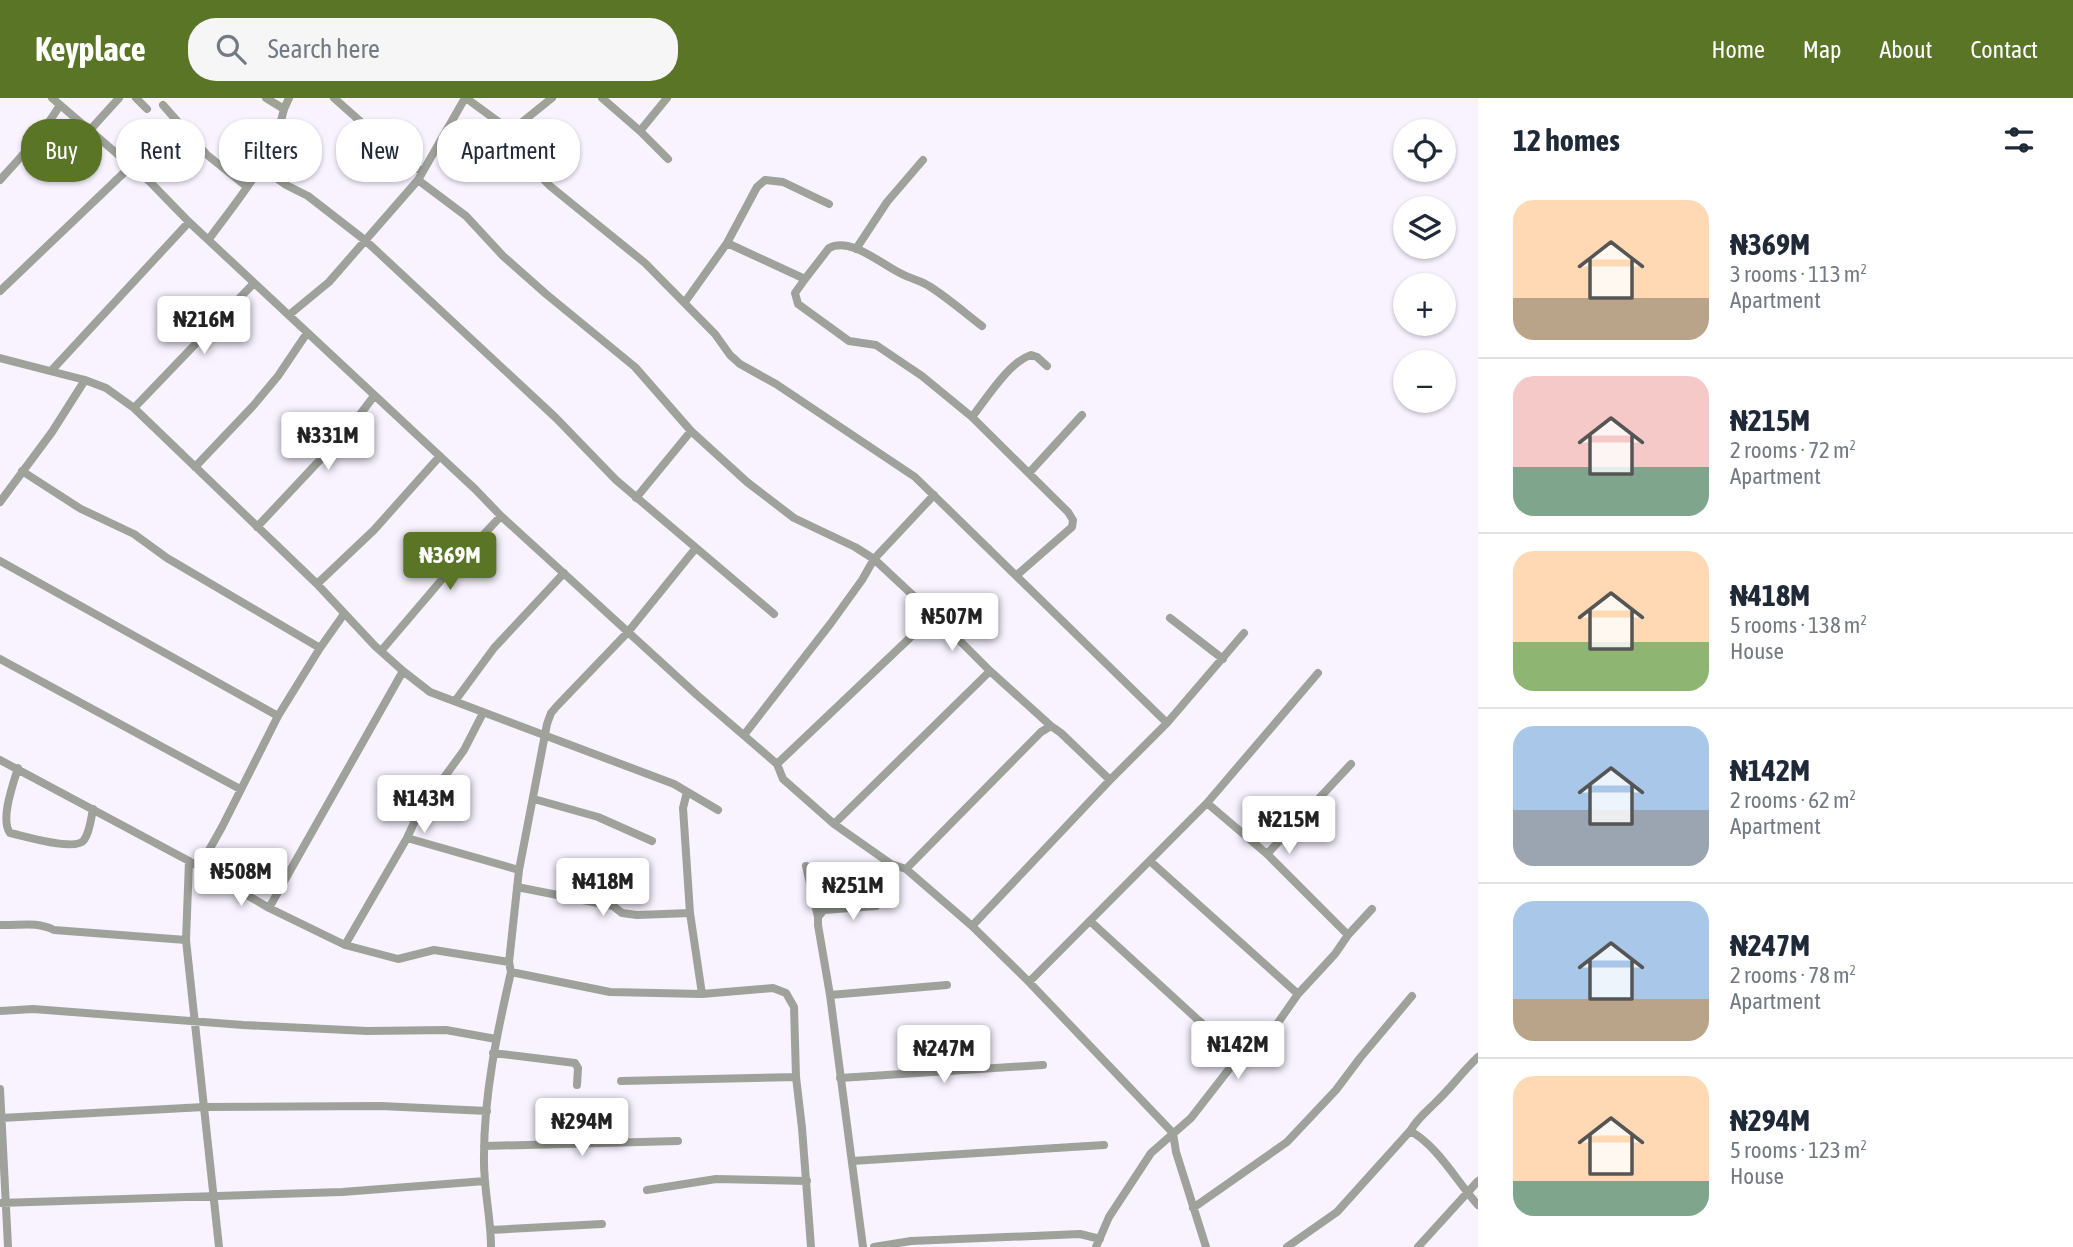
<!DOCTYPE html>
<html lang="en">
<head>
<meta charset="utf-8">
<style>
	body { margin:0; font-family:"Asap Condensed",sans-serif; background:#f6f6f7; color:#1f2937; height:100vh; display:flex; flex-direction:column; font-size:26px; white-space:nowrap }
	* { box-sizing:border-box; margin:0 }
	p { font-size:23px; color:#747a83 }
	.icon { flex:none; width:38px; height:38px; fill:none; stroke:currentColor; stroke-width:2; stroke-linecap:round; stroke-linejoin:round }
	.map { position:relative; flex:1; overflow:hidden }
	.panel { display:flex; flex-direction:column; background:#fff; width:595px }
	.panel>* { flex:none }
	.top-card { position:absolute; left:21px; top:21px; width:665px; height:63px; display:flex; gap:14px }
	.buttons { position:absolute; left:1393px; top:21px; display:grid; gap:14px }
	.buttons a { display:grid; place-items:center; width:63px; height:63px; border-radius:50%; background:#fff; box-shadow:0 2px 5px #0004; font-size:35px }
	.price { position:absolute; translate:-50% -60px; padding:0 16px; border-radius:7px; background:#fff; color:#222; font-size:23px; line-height:46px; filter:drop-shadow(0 2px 4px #0008) }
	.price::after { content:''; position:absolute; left:50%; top:42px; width:21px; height:16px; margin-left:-10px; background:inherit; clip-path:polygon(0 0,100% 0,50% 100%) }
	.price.current { background:#5b7527; color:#fff }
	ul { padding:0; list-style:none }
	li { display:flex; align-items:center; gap:21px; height:175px; padding:0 35px }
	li+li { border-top:2px solid #e0e1e3 }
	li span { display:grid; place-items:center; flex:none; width:196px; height:140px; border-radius:21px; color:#555 }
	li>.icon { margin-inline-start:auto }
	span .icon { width:84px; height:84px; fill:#fffc; stroke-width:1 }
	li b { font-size:30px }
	h2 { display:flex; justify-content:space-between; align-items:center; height:84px; padding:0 35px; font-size:30px }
	.tag { padding:0 24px; border-radius:28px; background:#fff; box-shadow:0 2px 5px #0004; font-size:24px; line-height:63px }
	.tag.current { background:#5b7527; color:#fff }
	header { display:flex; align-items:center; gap:42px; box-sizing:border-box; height:98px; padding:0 35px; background:#5b7527; color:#fff }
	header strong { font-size:33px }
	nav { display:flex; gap:38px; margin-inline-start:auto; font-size:24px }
	.search { width:490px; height:63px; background:#f6f6f7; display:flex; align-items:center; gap:18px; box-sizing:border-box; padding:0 24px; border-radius:28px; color:#747a83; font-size:26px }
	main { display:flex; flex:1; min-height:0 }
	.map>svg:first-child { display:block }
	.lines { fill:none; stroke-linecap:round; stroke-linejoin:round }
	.minor { stroke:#9ea29a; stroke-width:8 }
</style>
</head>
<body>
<header>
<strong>Keyplace</strong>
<div class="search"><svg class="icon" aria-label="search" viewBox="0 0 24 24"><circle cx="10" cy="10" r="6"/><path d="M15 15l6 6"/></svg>Search here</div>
<nav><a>Home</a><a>Map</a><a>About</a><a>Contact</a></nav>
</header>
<main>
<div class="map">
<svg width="1478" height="1149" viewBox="0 0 1478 1149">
	<rect width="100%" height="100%" fill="#f8f3ff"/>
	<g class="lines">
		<path class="minor" d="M52 0 150 84 189 124 475 391 501 418 697 597 777 666 783 681 834 726 891 766 906 771 972 828 1029 884 1173 1035 1176 1054 1206 1149
			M136 0 147 11
			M266 0 284 11 289 0
			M334 0 387 47 422 74
			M466 0 511 33 532 69 550 88 645 165 715 236 730 257 740 266 776 286 915 379 1167 625
			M602 0 640 33 668 61
			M163 7 206 56 247 89
			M90 32 119 0
			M511 33 552 0
			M640 33 667 0
			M261 69 286 87 308 98 366 143 556 320 616 382 774 516
			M0 82C22 58 43 35 60 7
			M418 82 466 118 503 158 546 196 635 269 691 333 636 400
			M209 141C238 101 274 61 284 11
			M727 145 805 181 795 195 798 206 849 243 876 247 922 278 972 319 1068 414 1073 422 1072 429 1017 477
			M856 151 887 104 923 62
			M805 181 829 150C852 138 884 169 904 177 912 181 922 183 929 188 948 200 965 215 982 228
			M0 193 131 68
			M685 204 727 145 757 89 765 82 783 84 829 106
			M289 217 329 184 418 82 465 0
			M0 260 85 282 106 290 134 310 317 486 375 548 403 573 430 594 674 686 718 712
			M51 273 189 124
			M134 310 254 185
			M972 319C987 300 1009 264 1031 257L1037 259 1047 268
			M691 333 747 384 794 420 855 449 874 461 934 517 990 573 1051 628
			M195 369 253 308 278 278 307 235
			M22 373 81 411 134 436 167 460 320 550
			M1029 375 1082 317
			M0 404 52 334 85 282
			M257 429 318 364 337 347 374 298
			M0 463 278 618
			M317 486 374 432 440 358
			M1170 520 1223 561
			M381 553 450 472 501 418
			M0 561 240 691
			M455 603 494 550 564 475
			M744 637 831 525 862 482 874 461 934 397
			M0 662 189 763 269 810 345 847 398 861 434 852 509 864
			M777 666 934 517
			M18 670C13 686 0 722 10 735 24 738 76 754 84 742 90 734 91 720 93 711
			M687 694 683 710 690 815 702 896
			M534 701 598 719 652 743
			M1207 705 1267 756 1348 837
			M834 726 990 573
			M407 740 519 772
			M1267 756 1351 666
			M189 763 186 842 219 1149
			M1150 763 1298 896
			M806 768 818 819V827L830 897 863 1149
			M199 770 222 729 278 618 320 550 344 516
			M906 771 1041 634 1051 628 1061 635 1110 682
			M517 789 613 808 622 815 637 817 690 815
			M269 810 403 573
			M818 819 824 812 876 808
			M1090 823 1197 921 1240 957
			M0 827C19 828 36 823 54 832L186 842
			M972 828 1110 682 1167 625 1244 535
			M345 847 407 740 419 714 464 652 483 615
			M511 874 610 894 702 896 773 890 786 895 794 909 796 979 802 1030 811 1149
			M1029 884 1207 705 1318 575
			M830 897 947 887
			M0 913 33 911 243 927 367 933 446 932 496 941
			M493 955 575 965 578 970 577 987
			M840 980 1043 967
			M621 983 796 979
			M0 991 8 1149
			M1 1020 204 1009 381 1008 487 1013
			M1410 1033C1436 1046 1458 1085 1478 1107
			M484 1048 678 1043
			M852 1063 1104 1047
			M647 1092 716 1081 807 1083
			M0 1105 342 1094 485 1083
			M1193 1110 1287 1044 1336 992 1360 960 1412 898
			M491 1132 602 1126
			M491 1149C491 1119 483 1089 484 1058 484 996 497 935 511 874L509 864 519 772 547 626 551 615 557 608 628 534 695 451
			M874 1149 911 1143 1080 1136 1100 1141
			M1096 1149 1109 1119 1151 1055 1191 1020 1240 957 1254 948 1275 929 1298 896 1335 856 1348 837 1372 811
			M1287 1149 1337 1114 1410 1033C1418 1020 1425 1015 1436 1004 1451 990 1463 973 1478 959
			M1418 1149 1478 1083"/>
	</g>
</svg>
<div class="buttons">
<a><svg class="icon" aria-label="locate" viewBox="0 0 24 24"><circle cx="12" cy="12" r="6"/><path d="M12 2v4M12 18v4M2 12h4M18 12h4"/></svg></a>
<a><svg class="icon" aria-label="layers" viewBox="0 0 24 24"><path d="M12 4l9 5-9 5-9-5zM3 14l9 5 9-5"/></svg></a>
<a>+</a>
<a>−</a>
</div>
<b class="price" style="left:204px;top:258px">₦216M</b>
<b class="price" style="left:328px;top:374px">₦331M</b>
<b class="price current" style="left:450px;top:494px">₦369M</b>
<b class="price" style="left:952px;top:555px">₦507M</b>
<b class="price" style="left:424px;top:737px">₦143M</b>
<b class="price" style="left:1289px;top:758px">₦215M</b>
<b class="price" style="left:241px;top:810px">₦508M</b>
<b class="price" style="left:603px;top:820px">₦418M</b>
<b class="price" style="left:853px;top:824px">₦251M</b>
<b class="price" style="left:1238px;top:983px">₦142M</b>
<b class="price" style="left:944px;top:987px">₦247M</b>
<b class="price" style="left:582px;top:1060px">₦294M</b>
<div class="top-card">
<a class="tag current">Buy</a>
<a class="tag">Rent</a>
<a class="tag">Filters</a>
<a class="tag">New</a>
<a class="tag">Apartment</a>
</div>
</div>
<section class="panel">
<h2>12 homes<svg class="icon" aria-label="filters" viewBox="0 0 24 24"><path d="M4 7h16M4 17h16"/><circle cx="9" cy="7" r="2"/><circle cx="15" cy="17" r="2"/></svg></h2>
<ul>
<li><span style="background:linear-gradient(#ffd9b3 70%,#b9a48a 0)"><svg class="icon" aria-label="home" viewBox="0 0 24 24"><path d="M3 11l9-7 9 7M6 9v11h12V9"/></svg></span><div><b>₦369M</b><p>3 rooms · 113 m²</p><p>Apartment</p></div></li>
<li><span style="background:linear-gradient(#f6c9c9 65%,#7fa58c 0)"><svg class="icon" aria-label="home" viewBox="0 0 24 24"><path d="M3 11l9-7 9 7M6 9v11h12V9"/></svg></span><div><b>₦215M</b><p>2 rooms · 72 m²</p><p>Apartment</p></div></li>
<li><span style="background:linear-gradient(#ffd9b3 65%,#8fb573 0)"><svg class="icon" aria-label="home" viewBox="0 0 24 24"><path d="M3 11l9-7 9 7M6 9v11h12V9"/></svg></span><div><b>₦418M</b><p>5 rooms · 138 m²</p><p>House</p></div></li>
<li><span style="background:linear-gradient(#a9c7e8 60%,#9aa5b1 0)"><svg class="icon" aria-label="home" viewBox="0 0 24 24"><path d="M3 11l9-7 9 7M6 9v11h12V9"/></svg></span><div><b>₦142M</b><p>2 rooms · 62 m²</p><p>Apartment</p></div></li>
<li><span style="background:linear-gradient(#a9c7e8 70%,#b9a48a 0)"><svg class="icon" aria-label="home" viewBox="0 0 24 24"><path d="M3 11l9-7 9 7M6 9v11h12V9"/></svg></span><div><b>₦247M</b><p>2 rooms · 78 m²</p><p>Apartment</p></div></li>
<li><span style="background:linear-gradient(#ffd9b3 75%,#7fa58c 0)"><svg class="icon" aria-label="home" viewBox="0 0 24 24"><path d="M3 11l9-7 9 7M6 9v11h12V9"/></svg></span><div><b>₦294M</b><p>5 rooms · 123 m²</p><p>House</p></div></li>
</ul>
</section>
</main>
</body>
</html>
